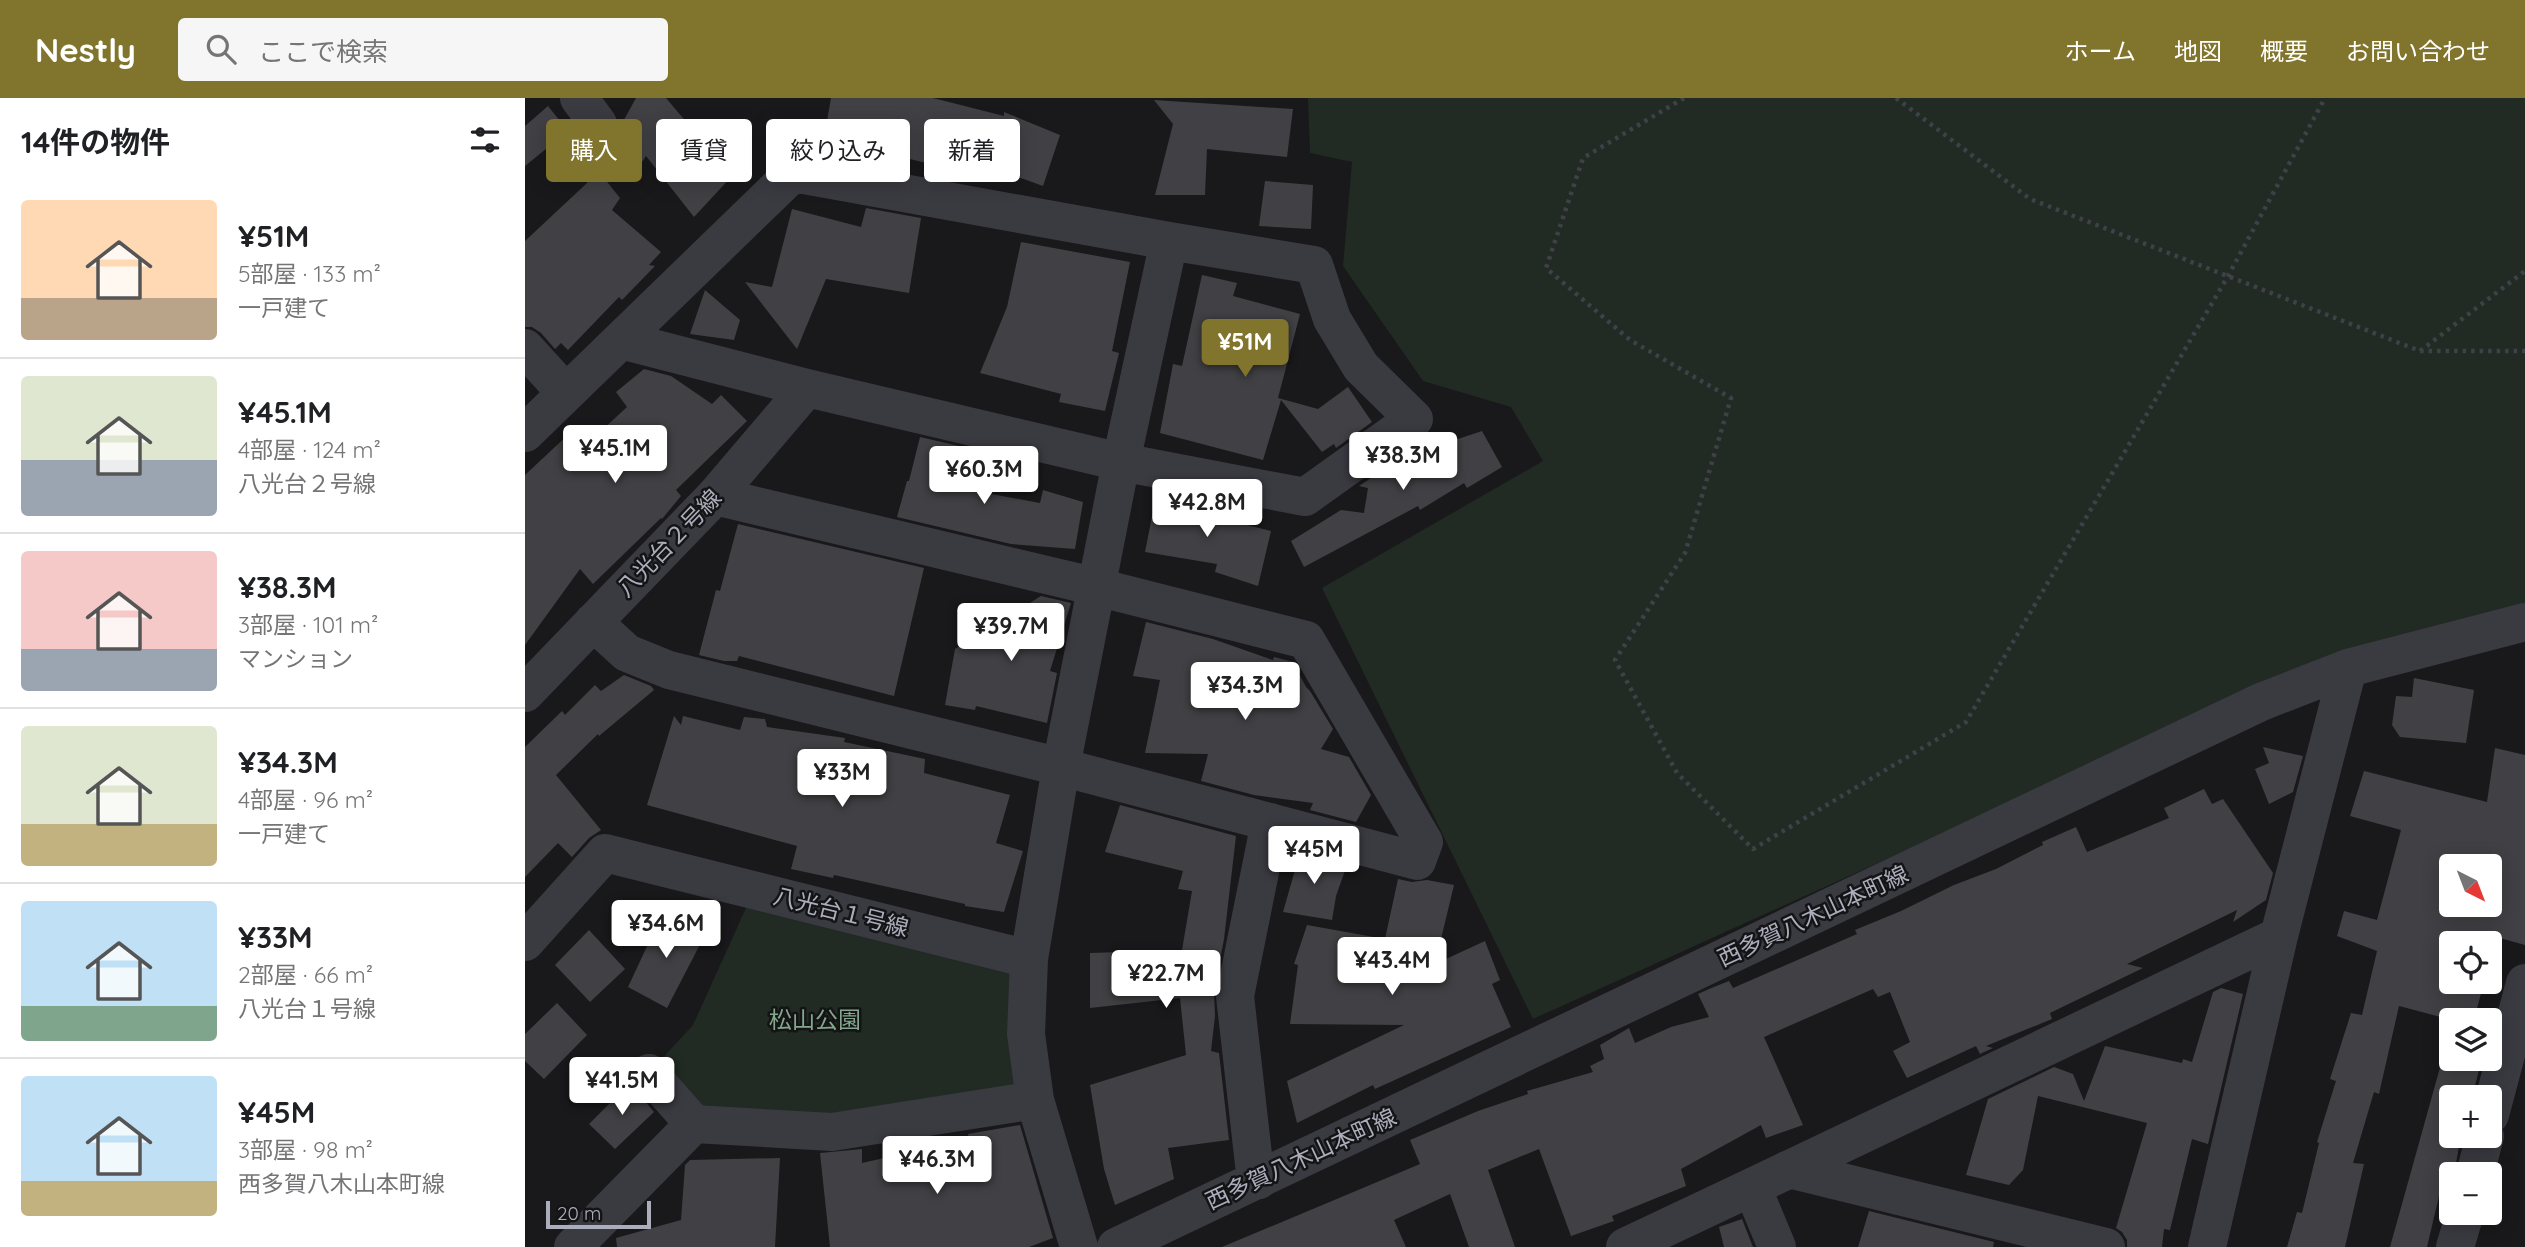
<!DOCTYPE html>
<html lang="ja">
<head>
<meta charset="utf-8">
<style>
	body { margin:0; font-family:Quicksand,"Noto Sans JP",sans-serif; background:#f6f6f6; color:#202124; height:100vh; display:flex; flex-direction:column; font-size:26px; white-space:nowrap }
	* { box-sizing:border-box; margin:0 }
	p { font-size:23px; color:#757577 }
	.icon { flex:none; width:38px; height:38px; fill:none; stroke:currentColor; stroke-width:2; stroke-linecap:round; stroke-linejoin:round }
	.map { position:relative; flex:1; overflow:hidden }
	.drawer { display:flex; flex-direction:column; background:#fff; width:525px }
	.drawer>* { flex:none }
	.hud { position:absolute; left:21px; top:21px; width:665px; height:63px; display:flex; gap:14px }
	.needle { width:46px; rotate:138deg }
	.buttons { position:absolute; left:1914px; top:756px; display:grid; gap:14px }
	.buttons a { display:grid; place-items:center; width:63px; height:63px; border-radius:7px; background:#fff; box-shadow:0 4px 18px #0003; font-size:35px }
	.scale { position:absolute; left:21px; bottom:18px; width:105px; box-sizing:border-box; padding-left:7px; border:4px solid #abadbb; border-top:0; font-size:19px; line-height:24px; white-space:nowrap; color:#abadbb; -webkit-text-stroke:5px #141416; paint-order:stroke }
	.price { position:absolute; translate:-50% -60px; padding:0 16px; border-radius:7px; background:#fff; color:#222; font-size:23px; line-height:46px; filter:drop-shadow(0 2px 4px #0008) }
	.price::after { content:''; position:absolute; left:50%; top:42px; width:21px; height:16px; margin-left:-10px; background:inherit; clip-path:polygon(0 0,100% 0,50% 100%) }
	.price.selected { background:#81742c; color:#fff }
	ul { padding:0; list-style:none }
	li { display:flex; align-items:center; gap:21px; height:175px; padding:0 21px }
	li+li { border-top:2px solid #e0e0e0 }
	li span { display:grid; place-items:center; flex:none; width:196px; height:140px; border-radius:7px; color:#555 }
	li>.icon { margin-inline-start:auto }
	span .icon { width:84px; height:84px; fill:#fffc; stroke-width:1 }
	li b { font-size:30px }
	h2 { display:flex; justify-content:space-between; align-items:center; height:84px; padding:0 21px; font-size:30px }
	.tag { padding:0 24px; border-radius:7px; background:#fff; box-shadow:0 4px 18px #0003; font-size:24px; line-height:63px }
	.tag.selected { background:#81742c; color:#fff }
	header { display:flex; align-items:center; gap:42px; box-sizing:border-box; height:98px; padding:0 35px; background:#81742c; color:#fff }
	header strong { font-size:33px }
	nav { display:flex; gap:38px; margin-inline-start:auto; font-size:24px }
	.search { width:490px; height:63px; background:#f6f6f6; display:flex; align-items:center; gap:18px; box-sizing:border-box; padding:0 24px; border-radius:7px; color:#757577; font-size:26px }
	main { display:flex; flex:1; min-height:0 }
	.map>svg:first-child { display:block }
	.green { fill:#212a23 }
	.building { fill:#414145; fill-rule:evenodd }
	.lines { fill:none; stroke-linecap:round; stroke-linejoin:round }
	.path { stroke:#404148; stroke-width:4.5; stroke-dasharray:3.5 5; stroke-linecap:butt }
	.minor { stroke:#3a3a41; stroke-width:38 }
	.labels { text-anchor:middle; stroke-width:5; stroke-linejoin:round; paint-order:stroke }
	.street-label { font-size:23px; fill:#abadbb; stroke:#141416 }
	.park-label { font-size:23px; fill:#82a78b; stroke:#141416 }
</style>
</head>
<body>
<header>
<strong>Nestly</strong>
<div class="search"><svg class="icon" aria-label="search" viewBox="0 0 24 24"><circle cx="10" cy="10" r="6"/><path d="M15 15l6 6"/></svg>ここで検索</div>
<nav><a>ホーム</a><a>地図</a><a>概要</a><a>お問い合わせ</a></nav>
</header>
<main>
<section class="drawer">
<h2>14件の物件<svg class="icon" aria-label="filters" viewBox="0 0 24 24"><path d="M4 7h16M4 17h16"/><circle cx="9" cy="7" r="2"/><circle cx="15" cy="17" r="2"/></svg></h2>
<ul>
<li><span style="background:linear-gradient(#ffd9b3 70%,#b9a48a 0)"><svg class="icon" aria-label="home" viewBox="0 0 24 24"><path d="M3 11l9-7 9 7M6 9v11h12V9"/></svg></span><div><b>¥51M</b><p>5部屋 · 133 m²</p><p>一戸建て</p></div></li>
<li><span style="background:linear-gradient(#dfe7d0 60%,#9aa5b1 0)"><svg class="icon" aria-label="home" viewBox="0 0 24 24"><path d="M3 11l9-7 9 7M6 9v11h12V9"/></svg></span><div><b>¥45.1M</b><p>4部屋 · 124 m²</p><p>八光台２号線</p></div></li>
<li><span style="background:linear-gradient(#f6c9c9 70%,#9aa5b1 0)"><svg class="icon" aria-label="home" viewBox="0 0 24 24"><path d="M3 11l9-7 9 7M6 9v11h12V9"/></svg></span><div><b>¥38.3M</b><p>3部屋 · 101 m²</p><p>マンション</p></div></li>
<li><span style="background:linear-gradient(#dfe7d0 70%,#c2b280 0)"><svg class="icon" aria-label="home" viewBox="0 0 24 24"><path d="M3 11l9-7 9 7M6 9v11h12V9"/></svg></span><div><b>¥34.3M</b><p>4部屋 · 96 m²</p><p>一戸建て</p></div></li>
<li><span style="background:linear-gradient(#bfe0f5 75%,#7fa58c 0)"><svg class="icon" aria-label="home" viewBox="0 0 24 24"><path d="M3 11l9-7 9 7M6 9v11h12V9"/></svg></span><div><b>¥33M</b><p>2部屋 · 66 m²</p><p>八光台１号線</p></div></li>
<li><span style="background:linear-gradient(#bfe0f5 75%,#c2b280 0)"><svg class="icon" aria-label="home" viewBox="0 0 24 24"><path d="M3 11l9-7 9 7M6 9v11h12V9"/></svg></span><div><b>¥45M</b><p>3部屋 · 98 m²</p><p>西多賀八木山本町線</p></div></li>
</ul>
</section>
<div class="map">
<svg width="2000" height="1149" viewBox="0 0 2000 1149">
	<rect width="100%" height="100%" fill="#19191b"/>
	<path class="green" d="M783 0H2000V514L1797 564 1008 921 797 490 1018 363 986 309 898 283 818 168 827 64 785 55Z
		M226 799 496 867 500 991 310 1027 176 1019 131 967 168 927Z"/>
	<path class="building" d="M111 0H141L207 78 169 119 121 58 113 70 95 29Z
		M306 0H408L479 18V14L535 37 518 88 437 59 434 73 299 40Z
		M629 2 768 11 762 59 682 51 680 97H630L648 26Z
		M23 8 43 33 0 68V28Z
		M71 70 95 100 87 112 136 154 124 167 130 168 97 202 94 199 43 252 36 245 30 251 16 235 7 229H0V143L62 85Z
		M740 83 788 87 786 131 734 128Z
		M341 110 396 120 384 195 301 181 272 251 220 184 247 189 267 111 336 129Z
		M496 144 605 164 587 253 594 255 580 313 534 304 536 296 455 275 482 209Z
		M677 177 712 185 708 198 775 216 753 300 793 311 823 289 847 324 811 350 809 346 797 354 756 302 738 362 635 335 648 266 657 268Z
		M180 192 215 222 209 242 165 236Z
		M119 271 146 278 187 306 196 297 222 323 151 392 156 398 137 421 136 420 68 486 55 471 0 547V377L47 333 62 346 102 309 91 294Z
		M957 333 977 369 942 390 939 385 895 412 893 408 779 469 766 443 816 412 839 415 843 390 834 388 904 341 909 349Z
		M395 339 434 348 424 388 515 405 518 392 558 404 550 451 486 446 372 419 382 383H384Z
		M632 393 673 401 670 414 746 433 733 488 690 474 692 466 620 454Z
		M213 426 399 470 369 598 214 558 212 563H199L174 557 191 492 195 493Z
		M516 498 546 505 525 573 532 575 522 625 451 608 450 612 420 607 430 551Z
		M621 524 688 541 748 562 749 559 768 564 781 589 785 593 808 631 796 651 824 659 846 697 831 724 785 712 788 705 729 697 676 683 683 656 620 655 635 582 608 578Z
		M99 577 126 588 129 592 74 638 73 636 31 677 76 732 64 740 47 759 33 745 0 779V649L37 613 40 617 70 587 76 593Z
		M1889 580 1949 592 1941 645 1875 639 1867 627 1871 598 1887 599Z
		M149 618 156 627 158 618 215 632 219 619 240 621 242 629 320 640 319 644 400 661 399 675 485 697 471 745 498 753 479 814 440 808V806L309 777 308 780 266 771 272 748 122 707Z
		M1738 649 1778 658 1768 694 1744 706 1730 671 1744 665Z
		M1970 650 2000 657V847L1971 839 1965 861V845H1927V884H1959L1949 922H1927L1874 908 1854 996 1849 994 1828 1065 1839 1066 1820 1149H1762L1772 1114 1777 1115 1794 1045 1792 1044 1811 983 1805 981 1826 915 1837 917 1852 853 1812 838 1819 813 1852 822 1876 732 1825 718 1839 673 1962 704ZM1927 768H1965V807H1927Z
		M1679 691 1687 706 1698 701 1748 775 1741 802 1708 824 1712 812 1602 866 1618 870 1525 915 1527 921 1461 948 1468 950 1455 956 1451 948 1382 980 1368 953 1385 944 1365 894 1353 899 1348 891 1239 939 1278 1027 1241 1040 1236 1027 1156 1071 1161 1088 1087 1118 1089 1123 1046 1138 1014 1051 963 1072 990 1149H944L925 1096 869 1122 881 1149H697L895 1066 885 1042 953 1013 1003 996 1002 993 1068 974 1065 968 1079 961 1075 947 1104 930 1110 945 1146 929 1184 919 1173 896 1184 891 1204 883 1208 890 1332 836 1330 832 1376 813 1429 787 1471 771 1518 747 1517 744 1551 729 1562 754 1644 720 1639 710Z
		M595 707 711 738 699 841 689 894 690 918 686 953 694 955 704 1042 643 1050 649 1081 590 1107 579 1071 565 987 661 957 655 900 565 910V855L657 852 667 793 653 791 658 773 580 754Z
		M770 753 822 767 811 798 807 822 758 814 770 772 763 770Z
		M873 781 887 784 902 782 929 787 910 866 960 843 975 882 967 886 986 929 850 991 848 987 772 1025 762 983 879 927 765 926 773 867 769 866 782 827 860 841Z
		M138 814 181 835 142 910 103 889Z
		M64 832 100 871 65 904 30 867Z
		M1696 890 1718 896 1683 1046 1667 1041 1645 1132 1639 1131 1637 1149H1602V1142L1597 1134 1591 1130 1622 1025 1513 998 1498 1072 1484 1087 1441 1077 1463 1001 1529 969 1548 976 1559 1003 1580 948 1657 965 1658 961 1667 964 1688 894Z
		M32 905 62 937 19 981 0 963V936Z
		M1921 948 1927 950V961H1957L1947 999H1927V1045L1934 1049 1929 1076 1919 1077 1902 1149H1865Z
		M105 985 129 1014 90 1051 64 1026Z
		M495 1027 528 1140 504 1149H305L295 1055 337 1051V1065L444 1041 443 1036Z
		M255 1060 250 1149H92L91 1140 156 1122 160 1067 165 1062Z
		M1344 1113 1469 1144 1468 1149H1333Z
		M1217 1121 1228 1149H1199L1194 1129Z"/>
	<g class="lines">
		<path class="path" d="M1159 0 1058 60 1021 170 1105 242 1206 300 1160 455 1090 562 1152 675 1228 751 1441 624 1703 178 1800 0
			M1371 0 1505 101 1895 253H2000
			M1895 253 2000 173"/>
		<path class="minor" d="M54 0 73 26
			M0 250 40 294
			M0 335 268 75 644 143 789 167 807 221 836 269 889 321 780 399 596 364 282 290 96 242
			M68 524 102 555 144 572 536 669 892 763 899 744 781 542 572 489 190 398
			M0 595 190 398 282 290
			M0 844 80 755 504 861
			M124 975 169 1026
			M510 1002 501 936 504 861 536 669 596 364 644 143
			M1965 1017 2000 885
			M1264 1071 1581 1149
			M1950 1076 1960 1038
			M734 1082 729 1066 710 898 745 724
			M48 1149 169 1026 307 1034 510 1002 554 1149
			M591 1149 1736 604 1823 570 2000 524
			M1100 1149 1227 1089
			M1252 1149 1227 1089 1754 838
			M1682 1149 1754 838 1823 570
			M1930 1149 1940 1115"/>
	</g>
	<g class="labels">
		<g class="street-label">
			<text transform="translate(144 445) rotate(-46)" y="8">八光台２号線</text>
			<text transform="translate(316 814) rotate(14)" y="8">八光台１号線</text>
			<text transform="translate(1288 818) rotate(-25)" y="8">西多賀八木山本町線</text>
			<text transform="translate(776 1061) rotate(-25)" y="8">西多賀八木山本町線</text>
		</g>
		<g class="park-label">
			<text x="290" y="930">松山公園</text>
		</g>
	</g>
</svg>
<div class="buttons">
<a><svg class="needle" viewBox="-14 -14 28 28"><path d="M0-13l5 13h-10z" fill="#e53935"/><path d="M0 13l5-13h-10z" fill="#757577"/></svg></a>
<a><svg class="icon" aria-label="locate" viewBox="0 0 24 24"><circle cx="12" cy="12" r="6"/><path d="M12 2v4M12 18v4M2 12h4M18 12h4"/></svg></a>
<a><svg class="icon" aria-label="layers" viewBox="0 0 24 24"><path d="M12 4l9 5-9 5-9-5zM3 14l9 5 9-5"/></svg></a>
<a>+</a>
<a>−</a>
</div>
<div class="scale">20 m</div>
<b class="price selected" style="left:720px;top:281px">¥51M</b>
<b class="price" style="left:90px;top:387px">¥45.1M</b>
<b class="price" style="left:878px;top:394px">¥38.3M</b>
<b class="price" style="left:459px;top:408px">¥60.3M</b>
<b class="price" style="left:682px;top:441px">¥42.8M</b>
<b class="price" style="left:486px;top:565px">¥39.7M</b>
<b class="price" style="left:720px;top:624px">¥34.3M</b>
<b class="price" style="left:317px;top:711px">¥33M</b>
<b class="price" style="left:789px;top:788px">¥45M</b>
<b class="price" style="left:141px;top:862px">¥34.6M</b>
<b class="price" style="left:867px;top:899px">¥43.4M</b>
<b class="price" style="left:641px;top:912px">¥22.7M</b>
<b class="price" style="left:97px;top:1019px">¥41.5M</b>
<b class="price" style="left:412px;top:1098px">¥46.3M</b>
<div class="hud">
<a class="tag selected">購入</a>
<a class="tag">賃貸</a>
<a class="tag">絞り込み</a>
<a class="tag">新着</a>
</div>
</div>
</main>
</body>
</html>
